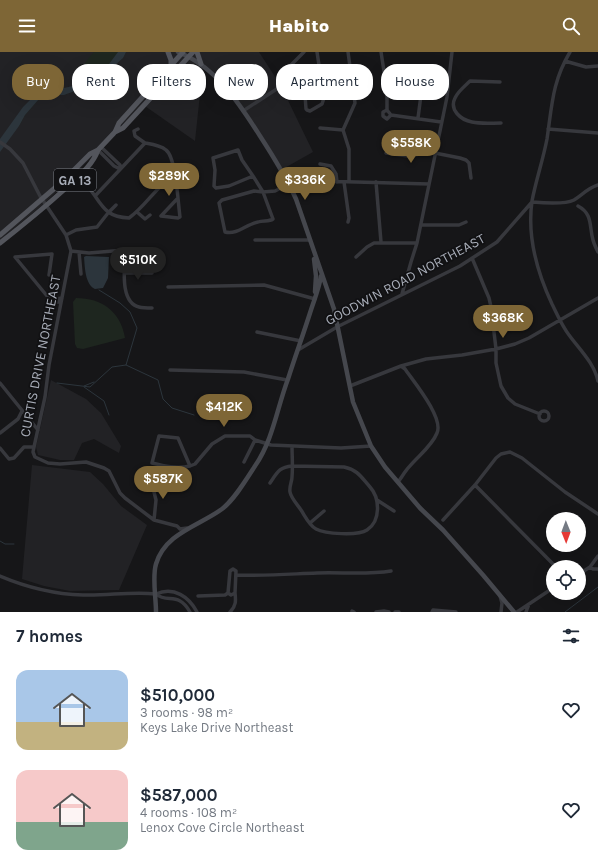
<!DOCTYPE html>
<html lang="en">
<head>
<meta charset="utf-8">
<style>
	body { margin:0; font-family:Karla,sans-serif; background:#f6f6f7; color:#1f2937; height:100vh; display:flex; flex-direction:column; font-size:15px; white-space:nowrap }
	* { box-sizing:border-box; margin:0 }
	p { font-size:13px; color:#747a83 }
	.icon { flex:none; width:22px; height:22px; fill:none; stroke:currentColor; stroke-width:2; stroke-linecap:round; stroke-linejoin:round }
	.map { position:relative; height:560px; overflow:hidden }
	.drawer { display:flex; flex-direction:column; background:#fff; flex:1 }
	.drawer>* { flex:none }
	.guide { position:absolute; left:12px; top:12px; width:574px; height:36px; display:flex; gap:8px }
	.needle { width:26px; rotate:179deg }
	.controls { position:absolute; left:546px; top:460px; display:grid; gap:8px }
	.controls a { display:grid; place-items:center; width:40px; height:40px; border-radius:50%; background:#fff; box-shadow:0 4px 16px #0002; font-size:20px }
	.price { position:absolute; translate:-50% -34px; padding:0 9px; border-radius:14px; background:#7e6636; color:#fff; font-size:13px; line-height:26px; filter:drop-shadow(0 1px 2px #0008) }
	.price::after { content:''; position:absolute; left:50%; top:24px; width:12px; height:9px; margin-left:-6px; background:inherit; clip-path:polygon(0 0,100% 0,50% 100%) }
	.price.active { background:#222; color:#fff }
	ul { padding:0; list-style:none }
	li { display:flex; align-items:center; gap:12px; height:100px; padding:0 16px }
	li span { display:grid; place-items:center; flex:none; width:112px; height:80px; border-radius:12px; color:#555 }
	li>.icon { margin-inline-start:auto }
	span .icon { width:48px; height:48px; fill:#fffc; stroke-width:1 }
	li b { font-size:17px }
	h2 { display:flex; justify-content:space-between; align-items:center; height:48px; padding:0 16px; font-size:17px }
	.pill { padding:0 14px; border-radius:16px; background:#fff; box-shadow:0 4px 16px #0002; font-size:14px; line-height:36px }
	.pill.active { background:#7e6636; color:#fff }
	header { display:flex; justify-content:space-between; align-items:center; height:52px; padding:0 16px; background:#7e6636; color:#fff; font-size:18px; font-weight:800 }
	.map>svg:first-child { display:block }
	.built { fill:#222225 }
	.green { fill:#1e261f }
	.water { fill:#2c353c }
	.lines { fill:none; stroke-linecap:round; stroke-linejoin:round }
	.stream { stroke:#2c353c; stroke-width:1 }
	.minor { stroke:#37383d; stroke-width:3.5 }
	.secondary { stroke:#45474d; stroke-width:4.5 }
	.primary { stroke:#53555c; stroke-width:5 }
	.labels { text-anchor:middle; stroke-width:3.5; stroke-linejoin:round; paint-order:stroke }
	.shield { fill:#111113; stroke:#7b7e86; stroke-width:1 }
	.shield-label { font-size:13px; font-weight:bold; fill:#a8adb8 }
	.street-label { font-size:14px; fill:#a8adb8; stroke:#111113 }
</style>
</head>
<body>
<header><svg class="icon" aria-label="menu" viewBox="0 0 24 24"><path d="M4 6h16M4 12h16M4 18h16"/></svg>Habito<svg class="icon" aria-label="search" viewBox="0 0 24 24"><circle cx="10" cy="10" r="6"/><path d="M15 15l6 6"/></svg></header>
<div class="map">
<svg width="598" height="560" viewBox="0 0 598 560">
	<rect width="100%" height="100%" fill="#161618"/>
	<path class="built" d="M0 0H259L281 34 313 100 281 118 241 55 218 23 203 14 195 89 142 52 91 106 44 152 0 188Z
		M51 328 86 347 101 361 121 394 119 401 94 387 82 391 74 408H60L38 403 36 395Z
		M32 413 90 420 103 432 121 454 147 473 119 538 70 539 44 534 22 527Z"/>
	<path class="green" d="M94 0H126L123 6 115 13 104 20 89 27 75 39 64 43H55L39 47 25 63 19 74 0 92 38 45 80 33C80 19 84 10 94 0Z
		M76 246C102 246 121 260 125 286L83 297 77 296 75 292 73 250Z"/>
	<path class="water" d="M118 0H126L123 6 115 13 104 20 89 27 75 39 64 43H55L39 47 25 63 19 74 0 100V87L23 55 33 45 41 41 73 34 90 20 109 12Z
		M86 204 109 205 108 226 103 236 95 237C85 232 85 216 84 205Z"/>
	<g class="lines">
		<path class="stream" d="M126 313 158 328 163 347 172 356 194 363
			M57 331 90 335 112 315 126 313 137 276 130 260 120 251 99 238
			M84 334 94 330
			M84 335 104 349 109 363
			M0 489 5 492H14
			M565 560 598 535"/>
		<path class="minor" d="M348 0 355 51 343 78 349 97V130
			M381 0 387 39V58L391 63 441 70
			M570 0C552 30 552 54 547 87 543 108 536 128 532 149 527 184 537 220 552 252 557 262 562 274 569 283 580 298 594 311 598 329
			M565 9 586 15 598 14
			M289 29 288 16 304 0
			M500 30 470 29C465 34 458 39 455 46 449 58 461 68 472 70 481 72 491 71 501 71
			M387 58 383 60V64L387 67 391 63
			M243 59 289 29 294 35 305 43 306 57 307 58 310 59 322 52 324 46 317 0
			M418 66 421 43 419 22
			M320 76 343 78
			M138 77 134 79 135 84 145 91
			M548 77 598 81
			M0 90 10 97 23 111 40 144 66 183 71 199 49 313 45 345 34 395 33 400 35 405 48 411 60 412 86 410 104 416 109 419 120 441 125 446 154 468 177 474 180 477 187 476
			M101 95 120 113V117
			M98 98 114 114 120 117
			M238 98 242 108 253 124 229 134 216 136 214 134 215 118 213 106Z
			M386 101 408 104 420 102 435 101 460 106 466 108 469 111 471 126
			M320 112 331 114 336 122 337 130
			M253 124 263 140 275 139 289 132
			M344 130 349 166 348 170
			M376 130 381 190
			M87 133 95 144
			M254 139 263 140 273 167C269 170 263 168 258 170 246 172 238 183 225 180L219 151 222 148Z
			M292 139 319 129 429 132
			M578 154C593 162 589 174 593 188 594 192 596 196 598 200
			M137 160 145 167 150 163
			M161 164 178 166 180 165C178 151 176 105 166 98 160 93 151 92 145 91L95 144C105 159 110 165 129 166 146 154 157 133 175 123
			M161 164 177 147
			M421 173H459L466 170
			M66 183 76 178 97 175 108 161 116 153
			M255 188H309
			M125 198 150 197
			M71 199 89 201 125 198C125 214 119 250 139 255 143 256 148 256 152 256
			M79 200 81 222
			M356 205 367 195 374 191H417
			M472 206 489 246 491 255 496 297V311L501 334 508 346 515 352 540 362
			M125 221H152
			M49 223 52 202 15 205 52 250H61
			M168 235 264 233 315 247
			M402 242 411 210 417 191 447 45 452 0
			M50 248 62 246
			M257 280 301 289
			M298 298 337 275 460 214 497 190 532 150C543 151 564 153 574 148 582 143 588 136 598 133
			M170 318 244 320 287 328
			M0 331 38 378
			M350 334 401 314 426 307 462 303 496 297 515 292 529 286 598 246
			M539 364a5 5 0 1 1 10 0a5 5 0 1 1-10 0Z
			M0 381 18 367 22 359
			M159 384 178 386 190 414C177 417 164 414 152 411Z
			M0 396 9 407 14 406 24 395H34
			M244 410 255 388
			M190 414 195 412 212 392 225 384H250L255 388 271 393 341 396 371 394
			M398 430C402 425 405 419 409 415 418 404 432 394 437 381 444 366 414 330 405 317L401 314
			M270 431C277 421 279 415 292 414L344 415C358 418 361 425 370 435 380 446 381 469 367 478 358 484 325 482 316 477 309 473 305 464 301 458 297 452 291 446 290 440 289 434 292 430 292 425 293 415 292 404 292 394
			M475 433 556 515
			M153 436 156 448 154 468
			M377 448 394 459
			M443 468 475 433 496 406 501 402 510 400 522 406 565 440 598 462
			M310 471 324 459
			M590 515 593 517H598
			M233 517 236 519 235 541 231 543 228 541 230 519Z
			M579 522 590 515 598 504
			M236 523C263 524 290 522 317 521 342 520 366 523 391 519
			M0 524C26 535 54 542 83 543 107 544 132 539 156 542 174 534 189 545 197 560
			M156 542C168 552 178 539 190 560
			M198 544 225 543 228 541
			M500 544 502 551 501 560
			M352 559 354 560
			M230 560C236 554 236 549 235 541
			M376 560 384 559 389 560
			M395 560H399
			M432 560 433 558 456 560
			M517 560 553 536
			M526 560 529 552"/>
		<path class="secondary" d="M178 0C216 15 239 51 260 84 273 104 286 125 296 147L334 257 353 350 371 394 385 415 420 456 443 478 483 523 514 560
			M314 207 316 224 315 240
			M156 560C156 545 152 525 156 512 165 481 199 474 222 457 234 448 246 428 255 414 273 388 277 356 288 327 295 305 303 283 310 261 314 248 319 237 321 224"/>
		<path class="primary" d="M168 0 171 8V14
			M197 0 201 12
			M115 80 119 71 183 0
			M0 183 63 129 90 102 98 98 115 80 123 76 193 0
			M0 191C23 173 45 155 66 136 79 124 92 114 98 98"/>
	</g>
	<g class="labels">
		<rect class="shield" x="54" y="117" width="42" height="22" rx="3"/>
		<g class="shield-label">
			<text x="75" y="133">GA 13</text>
		</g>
		<g class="street-label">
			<text transform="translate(405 227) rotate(-28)" y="5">GOODWIN ROAD NORTHEAST</text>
			<text transform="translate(40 304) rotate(-79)" y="5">CURTIS DRIVE NORTHEAST</text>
		</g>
	</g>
</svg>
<div class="controls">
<a><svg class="needle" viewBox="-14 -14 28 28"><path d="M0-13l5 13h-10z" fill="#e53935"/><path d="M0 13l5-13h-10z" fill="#747a83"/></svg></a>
<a><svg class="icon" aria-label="locate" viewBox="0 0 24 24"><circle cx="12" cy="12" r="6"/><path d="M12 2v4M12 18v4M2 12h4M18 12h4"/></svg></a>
</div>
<b class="price" style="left:411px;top:112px">$558K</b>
<b class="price" style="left:169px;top:145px">$289K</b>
<b class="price" style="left:305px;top:149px">$336K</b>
<b class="price active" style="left:138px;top:229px">$510K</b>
<b class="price" style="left:503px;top:287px">$368K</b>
<b class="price" style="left:224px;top:376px">$412K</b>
<b class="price" style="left:163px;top:448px">$587K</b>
<div class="guide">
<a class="pill active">Buy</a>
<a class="pill">Rent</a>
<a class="pill">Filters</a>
<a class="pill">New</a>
<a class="pill">Apartment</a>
<a class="pill">House</a>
</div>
</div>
<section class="drawer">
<h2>7 homes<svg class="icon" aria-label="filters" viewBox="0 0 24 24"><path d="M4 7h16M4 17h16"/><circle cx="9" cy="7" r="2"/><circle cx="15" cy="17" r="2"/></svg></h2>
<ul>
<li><span style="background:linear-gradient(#a9c7e8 65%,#c2b280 0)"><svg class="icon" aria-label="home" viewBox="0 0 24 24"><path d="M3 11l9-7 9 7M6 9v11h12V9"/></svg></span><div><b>$510,000</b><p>3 rooms · 98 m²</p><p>Keys Lake Drive Northeast</p></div><svg class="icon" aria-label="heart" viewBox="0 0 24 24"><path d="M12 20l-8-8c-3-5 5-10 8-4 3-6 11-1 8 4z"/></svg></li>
<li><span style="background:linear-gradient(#f6c9c9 65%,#7fa58c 0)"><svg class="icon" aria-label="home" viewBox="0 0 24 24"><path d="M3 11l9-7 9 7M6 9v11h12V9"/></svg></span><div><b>$587,000</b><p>4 rooms · 108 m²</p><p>Lenox Cove Circle Northeast</p></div><svg class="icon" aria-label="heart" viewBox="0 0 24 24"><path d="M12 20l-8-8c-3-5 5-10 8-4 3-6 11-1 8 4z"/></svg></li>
</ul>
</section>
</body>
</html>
